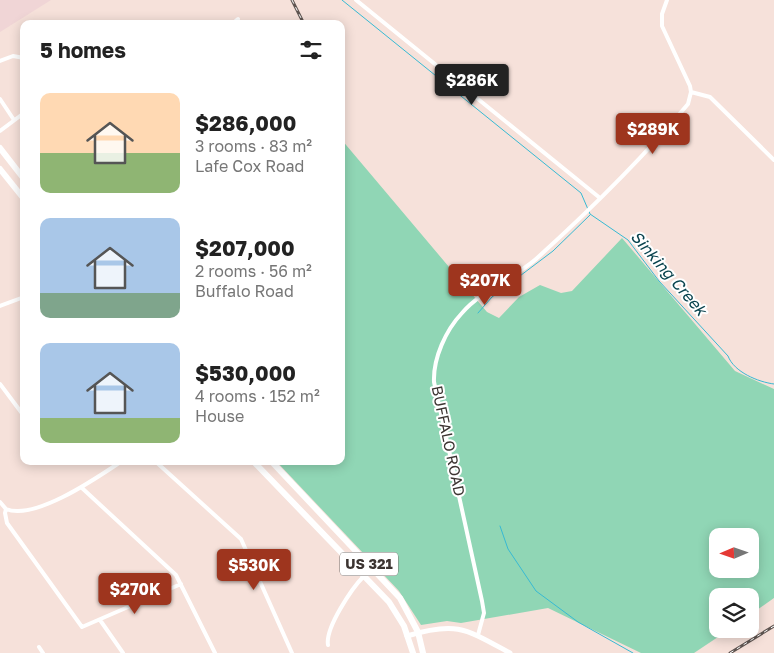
<!DOCTYPE html>
<html lang="en">
<head>
<meta charset="utf-8">
<style>
	body { margin:0; font-family:"Golos Text",sans-serif; background:#f2f2f2; color:#222; height:100vh; display:flex; flex-direction:column; font-size:19px; white-space:nowrap }
	* { box-sizing:border-box; margin:0 }
	p { font-size:16px; color:#767676 }
	.icon { flex:none; width:28px; height:28px; fill:none; stroke:currentColor; stroke-width:2; stroke-linecap:round; stroke-linejoin:round }
	.map { position:relative; flex:1; overflow:hidden }
	.panel { position:absolute; left:20px; top:20px; width:325px; height:445px; display:flex; flex-direction:column; background:#fff; border-radius:10px; box-shadow:0 2px 12px #0003 }
	.panel>* { flex:none }
	.needle { width:32px; rotate:268deg }
	.fabs { position:absolute; left:709px; top:528px; display:grid; gap:10px }
	.fabs a { display:grid; place-items:center; width:50px; height:50px; border-radius:10px; background:#fff; box-shadow:0 2px 12px #0003; font-size:25px }
	.price { position:absolute; translate:-50% -42px; padding:0 11px; border-radius:5px; background:#9e351e; color:#fff; font-size:16px; line-height:32px; filter:drop-shadow(0 1px 2px #0008) }
	.price::after { content:''; position:absolute; left:50%; top:30px; width:15px; height:11px; margin-left:-8px; background:inherit; clip-path:polygon(0 0,100% 0,50% 100%) }
	.price.current { background:#222; color:#fff }
	ul { padding:0; list-style:none }
	li { display:flex; align-items:center; gap:15px; height:125px; padding:0 20px }
	li span { display:grid; place-items:center; flex:none; width:140px; height:100px; border-radius:10px; color:#555 }
	li>.icon { margin-inline-start:auto }
	span .icon { width:60px; height:60px; fill:#fffc; stroke-width:1 }
	li b { font-size:21px }
	h2 { display:flex; justify-content:space-between; align-items:center; height:60px; padding:0 20px; font-size:21px }
	.map>svg:first-child { display:block }
	.commercial { fill:#f0d5d6 }
	.green { fill:#90d6b5; fill-rule:evenodd }
	.lines { fill:none; stroke-linecap:round; stroke-linejoin:round }
	.stream { stroke:#37bad3; stroke-width:1 }
	.minor { stroke:#fff; stroke-width:4 }
	.secondary { stroke:#fff; stroke-width:5 }
	.trunk { stroke:#fff; stroke-width:6 }
	.rail-casing { stroke:#5f5551; stroke-width:3 }
	.rail { stroke:#fff; stroke-width:1; stroke-dasharray:4; stroke-linecap:butt }
	.labels { text-anchor:middle; stroke-width:4; stroke-linejoin:round; paint-order:stroke }
	.shield { fill:#fff; stroke:#76716f; stroke-width:1 }
	.shield-label { font-size:14px; font-weight:bold; fill:#3c3431 }
	.street-label { font-size:15px; fill:#3c3431; stroke:#fff }
	.water-label { font-size:16px; font-style:italic; fill:#09434e; stroke:#fff }
</style>
</head>
<body>
<div class="map">
<svg width="774" height="653" viewBox="0 0 774 653">
	<rect width="100%" height="100%" fill="#f6e1da"/>
	<path class="commercial" d="M0 0H51L0 32Z"/>
	<path class="green" d="M341 139 487 312 499 318 519 297 540 285 561 293 572 291 622 238 735 371 774 389V598L750 615V596H718V629H730L694 653H641L548 608 461 623 447 621 421 625 399 591 276 461H341ZM718 536H750V569H718Z"/>
	<g class="lines">
		<path class="stream" d="M342 0 581 193 590 214 628 240 659 281 728 356C734 372 758 382 774 384
			M478 313 492 297 553 251 590 215
			M500 526 508 549 536 591 578 622 633 653"/>
		<path class="minor" d="M356 0 600 198
			M232 24 238 19
			M0 61 13 56 24 58
			M691 92 710 97 774 160
			M0 99 14 120
			M0 131 24 113
			M0 306 24 297
			M0 384 24 416
			M155 461 241 539 292 653
			M82 488 176 575 215 653
			M0 502 6 509
			M6 509 5 513 7 523 82 627 181 584
			M6 509C35 521 98 477 122 461
			M100 620 123 653
			M478 635 484 613 482 601 434 382C433 358 446 330 462 313 482 290 513 279 536 259 589 211 642 159 688 104L691 92 690 86 662 26V14L667 0
			M328 645C325 628 352 588 364 576
			M39 647 43 653"/>
		<path class="secondary" d="M407 636C457 621 466 629 510 653"/>
		<path class="trunk" d="M0 148 24 179
			M0 169 24 199
			M253 461 389 602 404 626 413 653
			M271 461 400 598 418 632 423 653"/>
		<g class="rail-casing">
			<path id="rail" d="M292 0 304 24
				M730 653 774 626"/>
		</g>
		<use href="#rail" class="rail"/>
	</g>
	<g class="labels">
		<rect class="shield" x="340" y="552.5" width="58" height="23" rx="4"/>
		<g class="shield-label">
			<text x="369" y="569">US 321</text>
		</g>
		<g class="street-label">
			<text transform="translate(448 441) rotate(78)" y="5">BUFFALO ROAD</text>
		</g>
		<g class="water-label">
			<text transform="translate(669 273) rotate(49)" y="6">Sinking Creek</text>
		</g>
	</g>
</svg>
<div class="fabs">
<a><svg class="needle" viewBox="-14 -14 28 28"><path d="M0-13l5 13h-10z" fill="#e53935"/><path d="M0 13l5-13h-10z" fill="#767676"/></svg></a>
<a><svg class="icon" aria-label="layers" viewBox="0 0 24 24"><path d="M12 4l9 5-9 5-9-5zM3 14l9 5 9-5"/></svg></a>
</div>
<b class="price current" style="left:472px;top:106px">$286K</b>
<b class="price" style="left:653px;top:155px">$289K</b>
<b class="price" style="left:485px;top:306px">$207K</b>
<b class="price" style="left:254px;top:591px">$530K</b>
<b class="price" style="left:135px;top:615px">$270K</b>
<section class="panel">
<h2>5 homes<svg class="icon" aria-label="filters" viewBox="0 0 24 24"><path d="M4 7h16M4 17h16"/><circle cx="9" cy="7" r="2"/><circle cx="15" cy="17" r="2"/></svg></h2>
<ul>
<li><span style="background:linear-gradient(#ffd9b3 60%,#8fb573 0)"><svg class="icon" aria-label="home" viewBox="0 0 24 24"><path d="M3 11l9-7 9 7M6 9v11h12V9"/></svg></span><div><b>$286,000</b><p>3 rooms · 83 m²</p><p>Lafe Cox Road</p></div></li>
<li><span style="background:linear-gradient(#a9c7e8 75%,#7fa58c 0)"><svg class="icon" aria-label="home" viewBox="0 0 24 24"><path d="M3 11l9-7 9 7M6 9v11h12V9"/></svg></span><div><b>$207,000</b><p>2 rooms · 56 m²</p><p>Buffalo Road</p></div></li>
<li><span style="background:linear-gradient(#a9c7e8 75%,#8fb573 0)"><svg class="icon" aria-label="home" viewBox="0 0 24 24"><path d="M3 11l9-7 9 7M6 9v11h12V9"/></svg></span><div><b>$530,000</b><p>4 rooms · 152 m²</p><p>House</p></div></li>
</ul>
</section>
</div>
</body>
</html>
